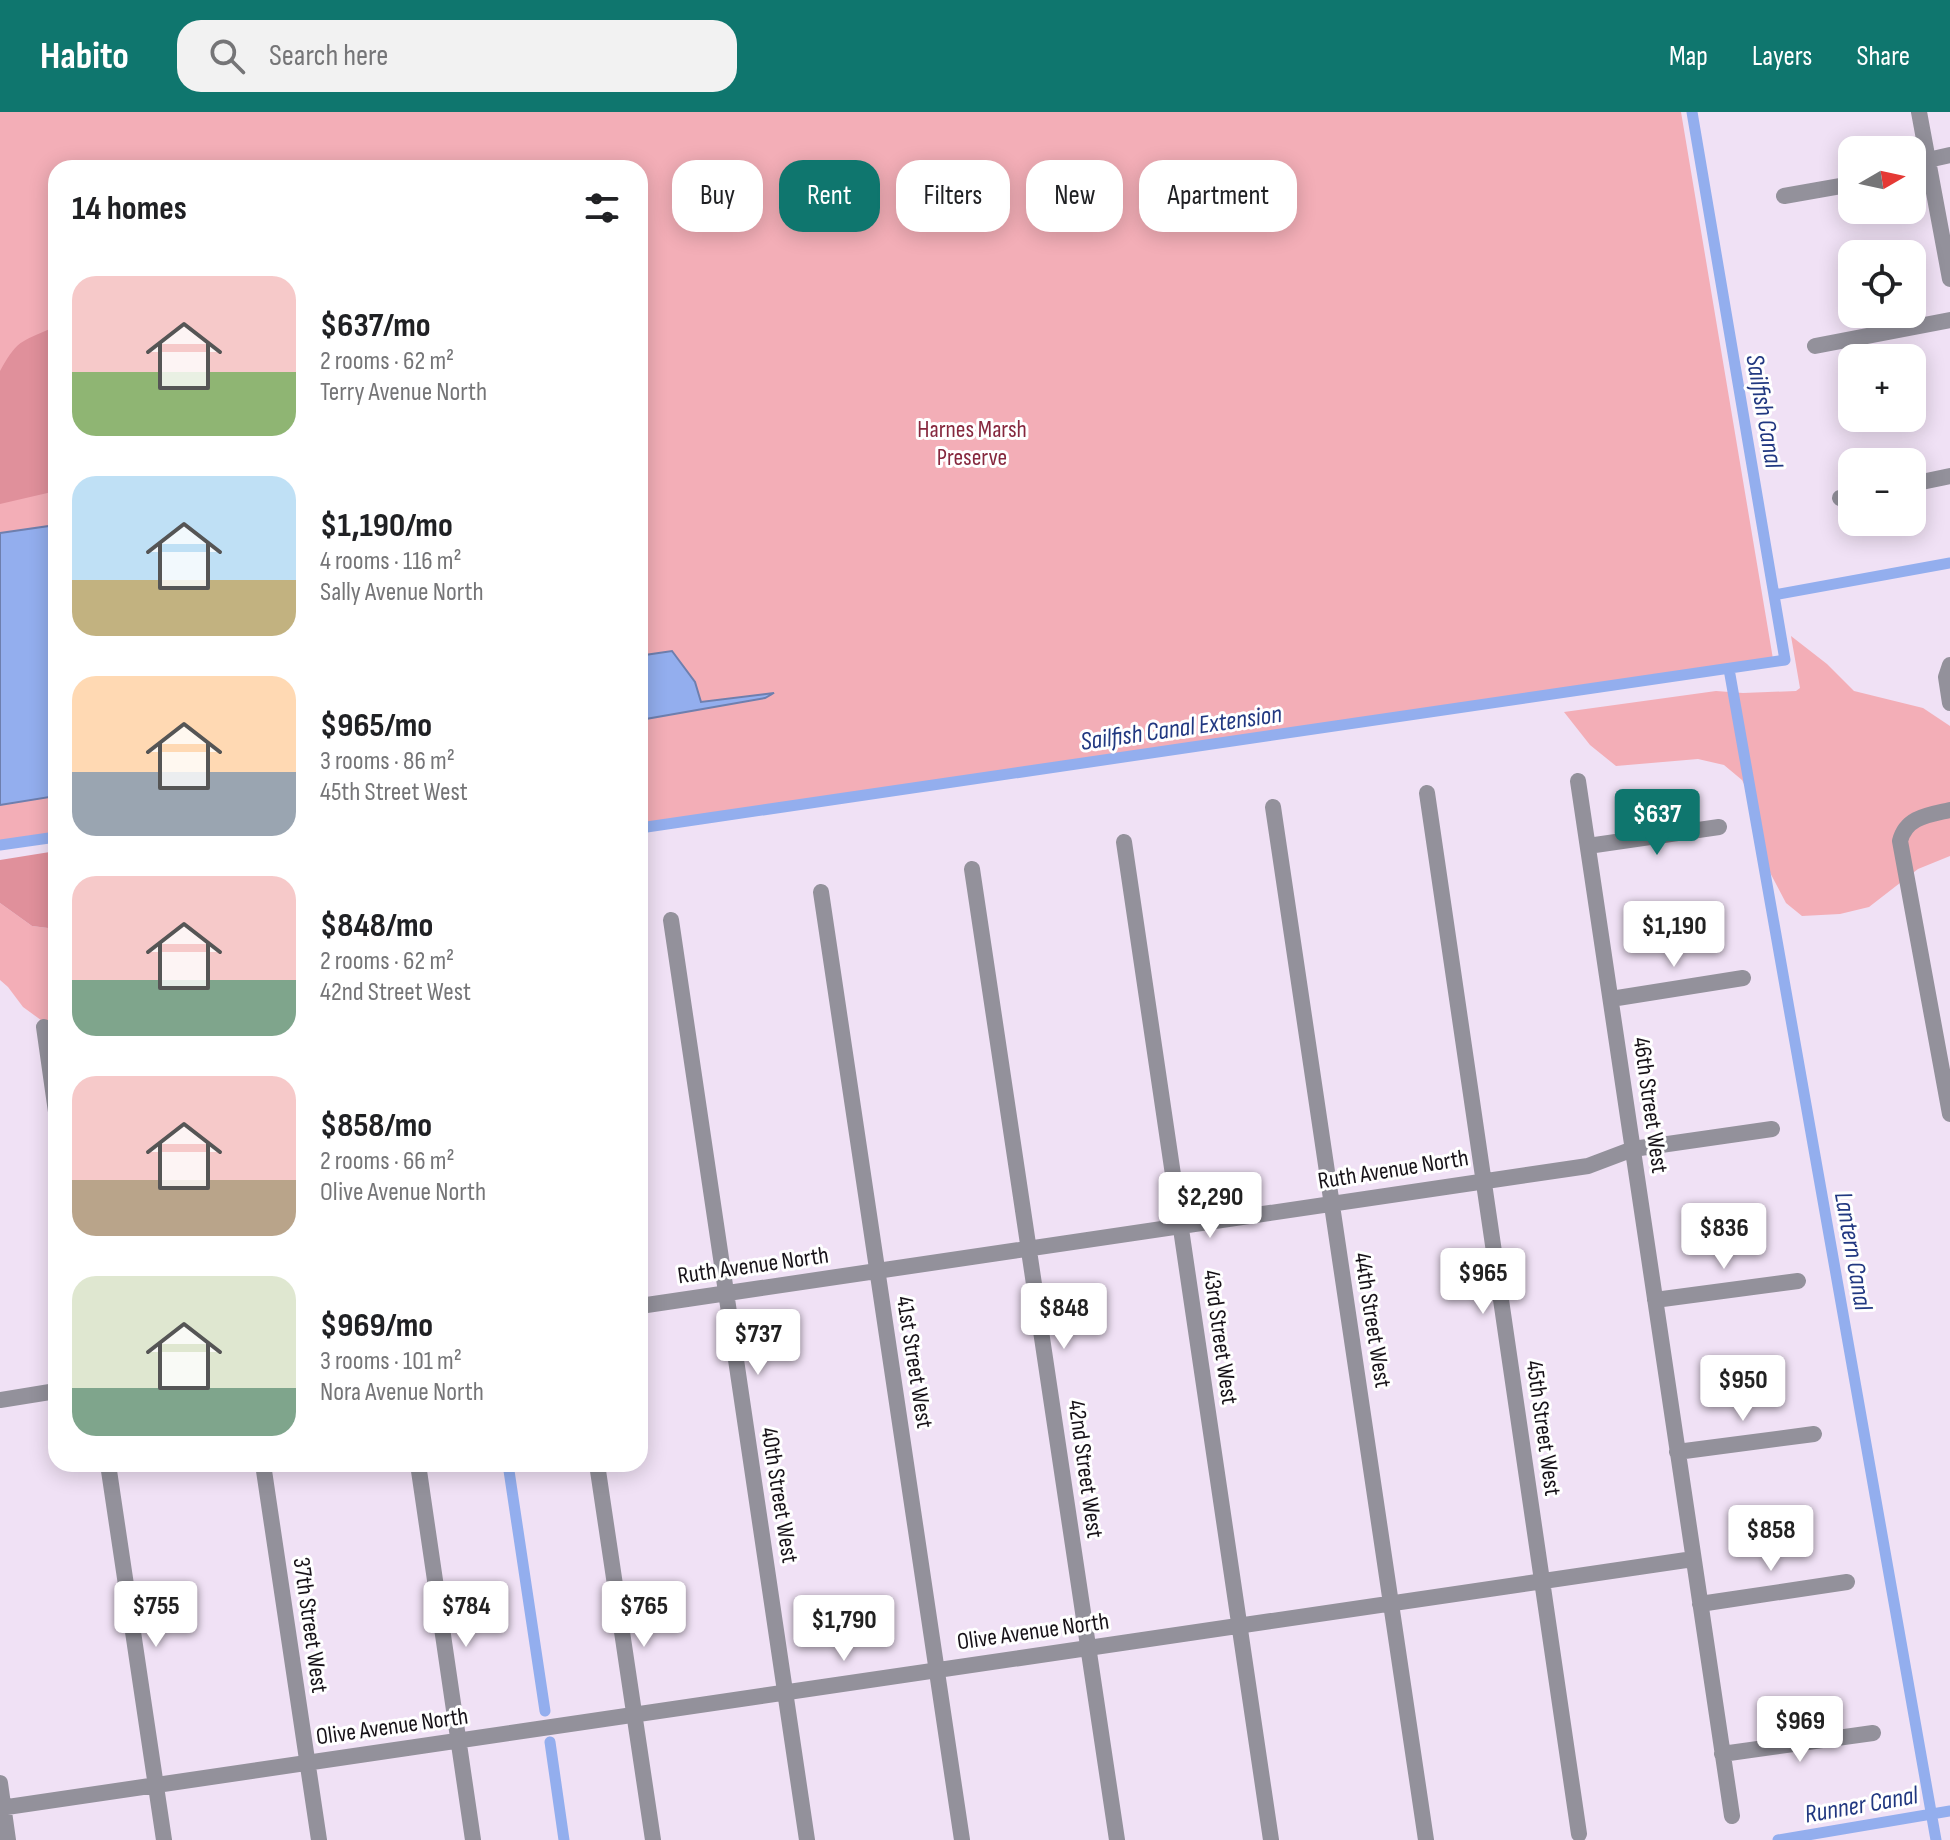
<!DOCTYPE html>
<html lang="en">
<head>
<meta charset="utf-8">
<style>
	body { margin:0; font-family:"Sofia Sans Condensed",sans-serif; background:#f2f2f2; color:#202124; height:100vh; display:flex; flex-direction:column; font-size:30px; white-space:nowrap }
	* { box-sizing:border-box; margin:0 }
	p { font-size:26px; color:#757577 }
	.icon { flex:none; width:44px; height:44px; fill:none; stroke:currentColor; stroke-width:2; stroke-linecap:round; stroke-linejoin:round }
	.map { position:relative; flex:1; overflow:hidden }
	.side { position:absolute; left:48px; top:48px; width:600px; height:1312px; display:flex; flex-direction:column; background:#fff; border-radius:24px; box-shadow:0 4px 20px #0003 }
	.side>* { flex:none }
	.hud { position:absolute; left:672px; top:48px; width:760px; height:72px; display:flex; gap:16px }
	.needle { width:52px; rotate:81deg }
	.fabs { position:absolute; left:1838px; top:24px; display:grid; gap:16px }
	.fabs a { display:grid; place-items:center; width:88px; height:88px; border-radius:16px; background:#fff; box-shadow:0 4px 20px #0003; font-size:40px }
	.price { position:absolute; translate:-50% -68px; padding:0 18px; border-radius:8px; background:#fff; color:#222; font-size:26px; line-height:52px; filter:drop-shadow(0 2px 4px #0008) }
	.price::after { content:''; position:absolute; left:50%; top:48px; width:24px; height:18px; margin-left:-12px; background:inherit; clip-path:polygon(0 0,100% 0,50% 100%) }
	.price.on { background:#0f766e; color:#fff }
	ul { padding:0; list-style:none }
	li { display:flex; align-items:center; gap:24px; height:200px; padding:0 24px }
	li span { display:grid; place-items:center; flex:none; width:224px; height:160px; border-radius:24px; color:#555 }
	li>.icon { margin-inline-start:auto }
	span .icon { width:96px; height:96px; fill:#fffc; stroke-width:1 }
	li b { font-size:34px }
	h2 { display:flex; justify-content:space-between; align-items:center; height:96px; padding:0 24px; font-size:34px }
	.chip { padding:0 28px; border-radius:24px; background:#fff; box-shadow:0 4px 20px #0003; font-size:28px; line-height:72px }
	.chip.on { background:#0f766e; color:#fff }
	header { display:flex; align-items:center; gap:48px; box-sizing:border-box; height:112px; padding:0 40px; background:#0f766e; color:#fff }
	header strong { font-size:38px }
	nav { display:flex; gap:44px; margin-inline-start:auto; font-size:28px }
	.search { width:560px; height:72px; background:#f2f2f2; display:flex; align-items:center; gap:20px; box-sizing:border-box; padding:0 28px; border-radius:24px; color:#757577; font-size:30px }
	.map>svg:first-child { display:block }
	.green { fill:#f3aeb7 }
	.forest { fill:#e0909b }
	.water { fill:#93aeee; stroke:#6e7fae; stroke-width:2 }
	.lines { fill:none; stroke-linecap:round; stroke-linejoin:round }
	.canal { stroke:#93aeee; stroke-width:11 }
	.minor { stroke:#93919b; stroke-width:16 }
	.labels { text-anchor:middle; stroke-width:6; stroke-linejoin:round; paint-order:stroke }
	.park-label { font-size:24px; fill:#86283e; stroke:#fff }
	.street-label { font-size:24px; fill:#171218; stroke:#fff }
	.water-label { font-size:26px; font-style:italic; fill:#213881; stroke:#fff }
</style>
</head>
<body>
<header>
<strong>Habito</strong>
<div class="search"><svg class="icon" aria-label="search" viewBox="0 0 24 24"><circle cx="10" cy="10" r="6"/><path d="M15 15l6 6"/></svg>Search here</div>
<nav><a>Map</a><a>Layers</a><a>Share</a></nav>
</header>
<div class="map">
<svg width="1950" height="1728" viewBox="0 0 1950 1728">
	<rect width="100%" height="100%" fill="#f0e1f5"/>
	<path class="green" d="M0 0H1681L1773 547 640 716V56H56V721L0 733Z
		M1791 524 1827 552 1854 579 1923 596 1950 614V744L1918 757 1869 795 1840 802 1802 804 1786 791 1766 753 1749 682 1742 668 1724 653 1698 647 1616 654 1590 633 1564 600 1716 579 1743 581 1796 579 1800 576Z
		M0 791 32 814 56 817V919L23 895 8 875 0 868Z"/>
	<path class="forest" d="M56 214V379L0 392V259C19 224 24 230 56 214Z
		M56 739V817L32 814 0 791V748Z"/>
	<path class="water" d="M56 413V684L0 693V421Z
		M672 539 695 570 701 590 774 581 765 586 640 608V547L645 543Z"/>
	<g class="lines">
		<path class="canal" d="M1774 483 1950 451
			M1729 557 1936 1728
			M640 716 1785 548 1692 0
			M0 733 56 725
			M508 1352 545 1599
			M550 1630 564 1728
			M1778 1728 1950 1699"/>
		<path class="minor" d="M1919 0 1950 167
			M1912 59 1928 48 1950 43
			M1784 84 1852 72
			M1815 234 1950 208
			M1912 372 1950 364
			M1840 386 1852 384
			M1950 553 1946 565 1950 591
			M1578 669 1732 1704
			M1427 681 1579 1722
			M1273 695 1426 1728
			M1950 698C1928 703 1906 705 1900 729L1950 1002
			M1124 730 1271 1728
			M1588 734 1719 715
			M972 757 1117 1728
			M821 780 962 1728
			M671 808 807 1728
			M1611 887 1743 866
			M44 915 56 1000
			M1655 1188 1798 1169
			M640 1194 1588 1054 1633 1037 1772 1017
			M0 1288 56 1279
			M1677 1340 1814 1322
			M108 1352 164 1728
			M263 1352 319 1728
			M418 1352 473 1728
			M597 1352 653 1728
			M1700 1492 1847 1470
			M1722 1642 1873 1621
			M0 1671 8 1728
			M0 1696 1693 1447"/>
	</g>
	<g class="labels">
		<g class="park-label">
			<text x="972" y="325">Harnes Marsh<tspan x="972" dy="28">Preserve</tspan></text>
		</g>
		<g class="street-label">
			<text transform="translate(1651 993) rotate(82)" y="8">46th Street West</text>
			<text transform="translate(1393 1057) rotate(-9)" y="8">Ruth Avenue North</text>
			<text transform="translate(753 1153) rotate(-8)" y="8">Ruth Avenue North</text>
			<text transform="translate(1373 1208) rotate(81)" y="8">44th Street West</text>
			<text transform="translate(1221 1225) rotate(82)" y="8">43rd Street West</text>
			<text transform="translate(915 1250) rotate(81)" y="8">41st Street West</text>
			<text transform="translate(1544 1316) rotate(82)" y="8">45th Street West</text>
			<text transform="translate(1086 1357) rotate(82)" y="8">42nd Street West</text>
			<text transform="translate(780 1383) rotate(81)" y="8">40th Street West</text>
			<text transform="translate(311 1513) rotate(82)" y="8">37th Street West</text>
			<text transform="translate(1033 1519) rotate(-8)" y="8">Olive Avenue North</text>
			<text transform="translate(392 1614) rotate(-8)" y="8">Olive Avenue North</text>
		</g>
		<g class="water-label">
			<text transform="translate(1765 299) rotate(80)" y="9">Sailfish Canal</text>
			<text transform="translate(1181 615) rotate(-8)" y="9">Sailfish Canal Extension</text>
			<text transform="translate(1854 1139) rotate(80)" y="9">Lantern Canal</text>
			<text transform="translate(1861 1692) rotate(-10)" y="9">Runner Canal</text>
		</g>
	</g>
</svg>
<div class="fabs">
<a><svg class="needle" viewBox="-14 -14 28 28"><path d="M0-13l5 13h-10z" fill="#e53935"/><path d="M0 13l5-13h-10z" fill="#757577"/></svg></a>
<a><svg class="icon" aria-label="locate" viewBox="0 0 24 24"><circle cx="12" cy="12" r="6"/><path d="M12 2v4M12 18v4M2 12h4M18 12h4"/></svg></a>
<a>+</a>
<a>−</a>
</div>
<b class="price on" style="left:1657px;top:745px">$637</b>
<b class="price" style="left:1674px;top:857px">$1,190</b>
<b class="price" style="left:1210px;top:1128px">$2,290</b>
<b class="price" style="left:1724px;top:1159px">$836</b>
<b class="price" style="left:1483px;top:1204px">$965</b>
<b class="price" style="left:1064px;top:1239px">$848</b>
<b class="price" style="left:758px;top:1265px">$737</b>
<b class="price" style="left:1743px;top:1311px">$950</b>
<b class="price" style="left:1771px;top:1461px">$858</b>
<b class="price" style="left:156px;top:1537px">$755</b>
<b class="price" style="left:466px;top:1537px">$784</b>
<b class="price" style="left:644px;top:1537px">$765</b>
<b class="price" style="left:844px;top:1551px">$1,790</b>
<b class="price" style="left:1800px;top:1652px">$969</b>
<div class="hud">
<a class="chip">Buy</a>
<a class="chip on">Rent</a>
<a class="chip">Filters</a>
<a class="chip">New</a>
<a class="chip">Apartment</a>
</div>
<section class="side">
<h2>14 homes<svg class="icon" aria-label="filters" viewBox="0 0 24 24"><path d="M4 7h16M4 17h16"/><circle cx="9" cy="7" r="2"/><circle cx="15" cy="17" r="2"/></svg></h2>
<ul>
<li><span style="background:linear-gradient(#f6c9c9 60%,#8fb573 0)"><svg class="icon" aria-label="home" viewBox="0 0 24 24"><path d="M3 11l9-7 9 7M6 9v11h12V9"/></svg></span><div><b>$637/mo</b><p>2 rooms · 62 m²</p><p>Terry Avenue North</p></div></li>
<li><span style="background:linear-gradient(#bfe0f5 65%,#c2b280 0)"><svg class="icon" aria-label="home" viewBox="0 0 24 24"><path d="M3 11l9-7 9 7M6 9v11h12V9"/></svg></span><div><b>$1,190/mo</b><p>4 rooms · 116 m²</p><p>Sally Avenue North</p></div></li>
<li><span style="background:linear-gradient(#ffd9b3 60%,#9aa5b1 0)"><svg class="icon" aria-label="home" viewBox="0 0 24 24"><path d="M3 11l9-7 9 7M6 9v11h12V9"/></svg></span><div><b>$965/mo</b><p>3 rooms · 86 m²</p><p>45th Street West</p></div></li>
<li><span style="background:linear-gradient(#f6c9c9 65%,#7fa58c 0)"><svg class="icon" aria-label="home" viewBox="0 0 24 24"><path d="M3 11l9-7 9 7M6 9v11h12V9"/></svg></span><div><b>$848/mo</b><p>2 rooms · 62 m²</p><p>42nd Street West</p></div></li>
<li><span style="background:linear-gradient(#f6c9c9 65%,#b9a48a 0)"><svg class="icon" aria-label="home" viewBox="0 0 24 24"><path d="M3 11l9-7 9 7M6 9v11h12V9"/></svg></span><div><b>$858/mo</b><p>2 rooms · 66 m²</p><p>Olive Avenue North</p></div></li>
<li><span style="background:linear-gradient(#dfe7d0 70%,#7fa58c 0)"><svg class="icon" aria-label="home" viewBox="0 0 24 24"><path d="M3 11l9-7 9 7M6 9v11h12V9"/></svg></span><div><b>$969/mo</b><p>3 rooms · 101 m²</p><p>Nora Avenue North</p></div></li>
</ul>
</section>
</div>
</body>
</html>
